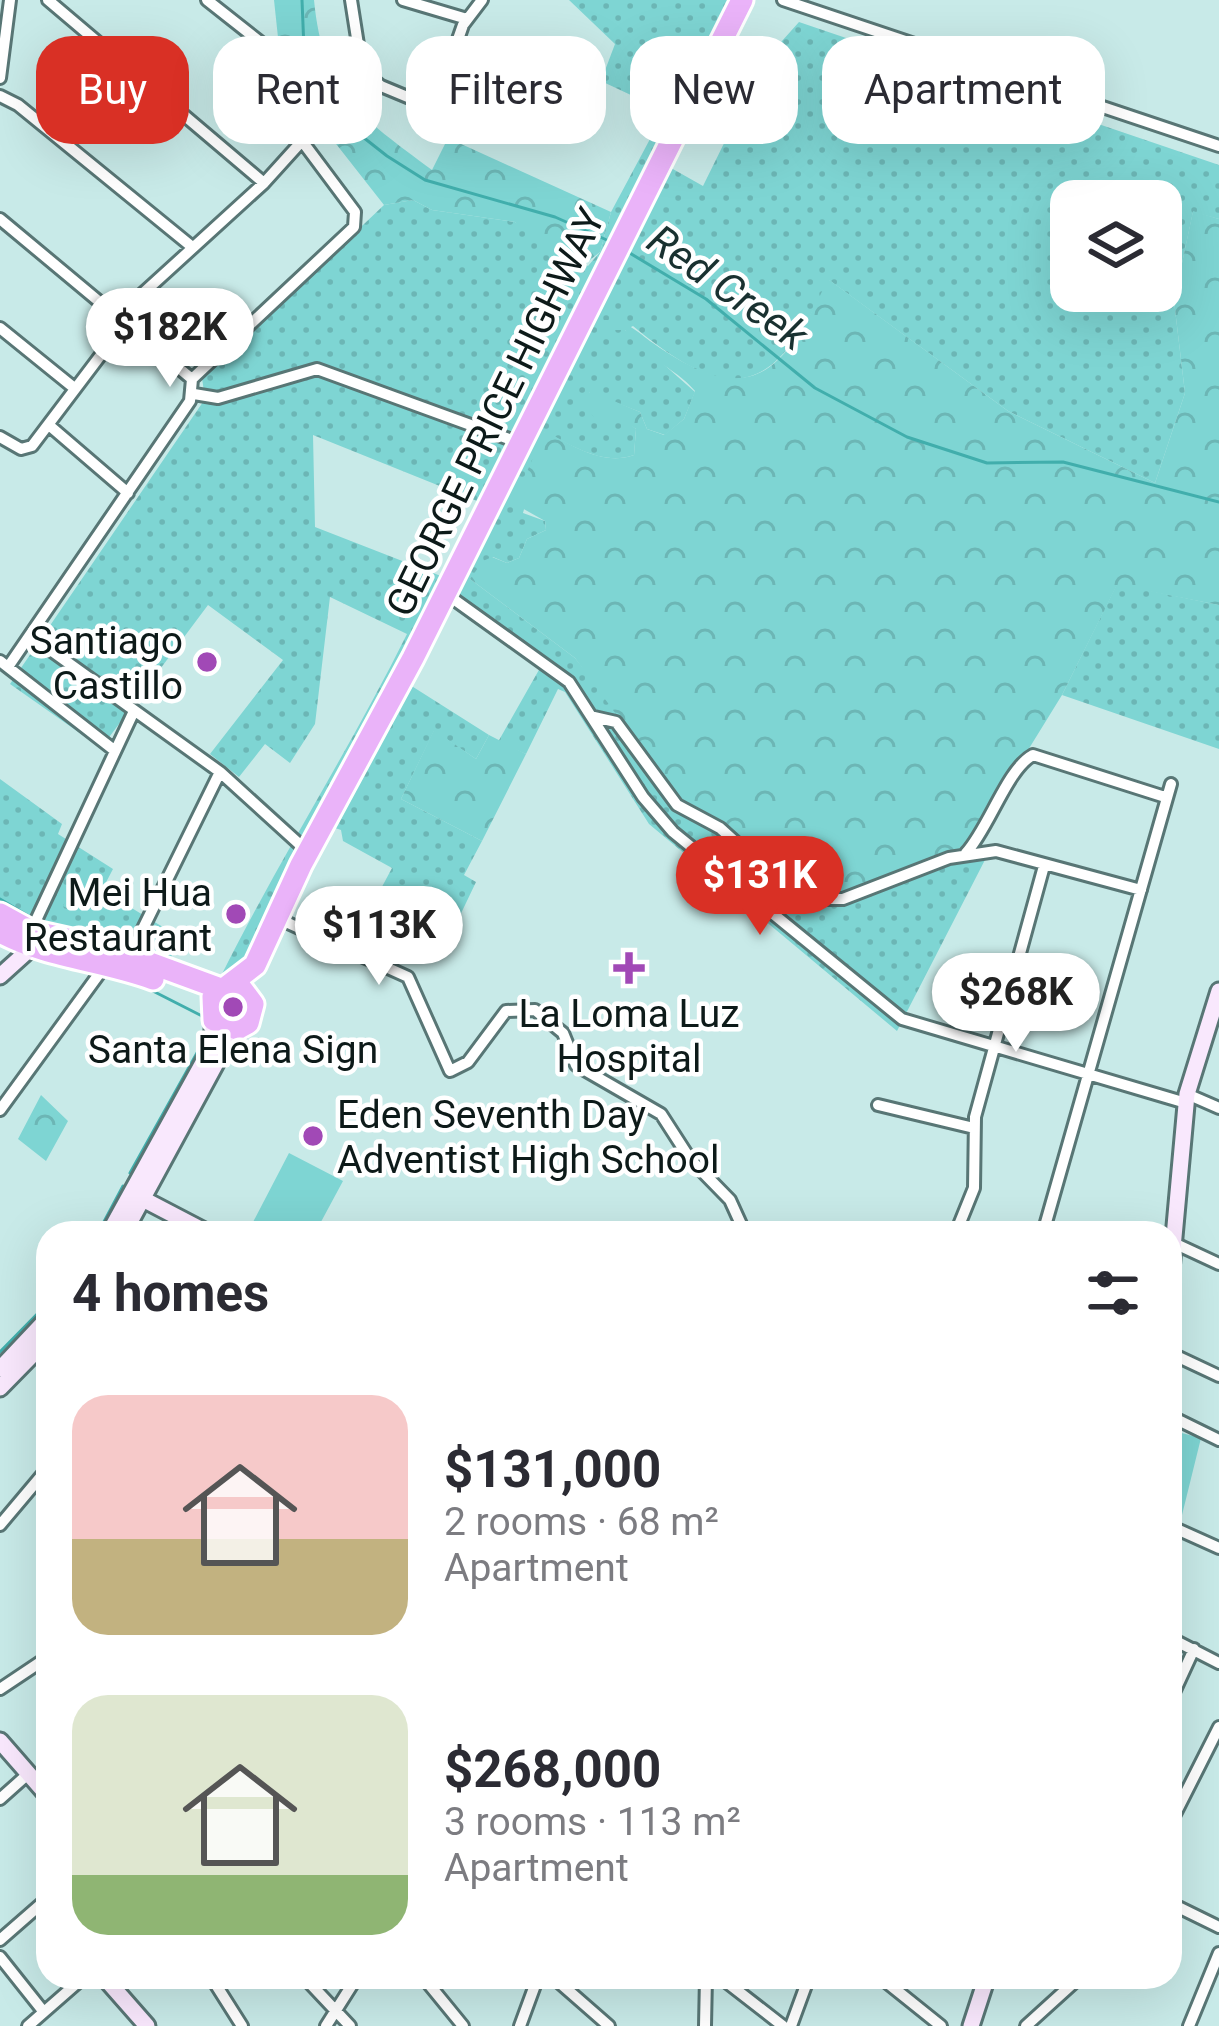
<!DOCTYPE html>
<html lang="en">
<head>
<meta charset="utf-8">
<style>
	body { margin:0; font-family:Roboto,sans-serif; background:#f2f2f3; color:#2b2b33; height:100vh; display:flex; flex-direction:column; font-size:45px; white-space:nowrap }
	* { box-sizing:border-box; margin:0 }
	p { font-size:39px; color:#7c7c81 }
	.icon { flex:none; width:66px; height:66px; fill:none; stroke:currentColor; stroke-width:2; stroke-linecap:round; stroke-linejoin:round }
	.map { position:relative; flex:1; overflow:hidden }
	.panel { position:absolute; left:36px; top:1221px; width:1146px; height:768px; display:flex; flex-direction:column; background:#fff; border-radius:36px; box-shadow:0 12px 48px #0002 }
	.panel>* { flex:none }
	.banner { position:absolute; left:36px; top:36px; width:1149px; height:108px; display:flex; gap:24px }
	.fabs { position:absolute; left:1050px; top:180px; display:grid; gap:24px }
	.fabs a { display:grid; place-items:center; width:132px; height:132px; border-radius:24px; background:#fff; box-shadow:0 12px 48px #0002; font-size:60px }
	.price { position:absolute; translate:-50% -102px; padding:0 27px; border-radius:42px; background:#fff; color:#222; font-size:39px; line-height:78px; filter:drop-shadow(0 3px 6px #0008) }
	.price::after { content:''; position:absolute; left:50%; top:72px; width:36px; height:27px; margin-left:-18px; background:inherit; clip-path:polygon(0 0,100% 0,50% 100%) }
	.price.active { background:#d93025; color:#fff }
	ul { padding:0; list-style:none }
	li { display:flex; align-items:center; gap:36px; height:300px; padding:0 36px }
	li span { display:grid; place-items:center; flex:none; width:336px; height:240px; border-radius:36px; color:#555 }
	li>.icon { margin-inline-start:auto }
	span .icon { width:144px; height:144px; fill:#fffc; stroke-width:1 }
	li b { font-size:51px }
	h2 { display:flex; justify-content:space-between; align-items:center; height:144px; padding:0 36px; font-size:51px }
	.pill { padding:0 42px; border-radius:36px; background:#fff; box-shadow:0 12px 48px #0002; font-size:42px; line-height:108px }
	.pill.active { background:#d93025; color:#fff }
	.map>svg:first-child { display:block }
	.grass { fill:url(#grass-dots); fill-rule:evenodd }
	.forest { fill:url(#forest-crowns) }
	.pitch { fill:#7ed5d3 }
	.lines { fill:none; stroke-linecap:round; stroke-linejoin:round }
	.stream { stroke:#41aeac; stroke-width:3 }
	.street-casing { stroke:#587675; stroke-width:16 }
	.secondary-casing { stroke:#587675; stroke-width:21 }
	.highway-casing { stroke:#fff; stroke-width:27 }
	.street { stroke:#fff; stroke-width:10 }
	.secondary { stroke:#f9e8fd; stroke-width:15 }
	.highway { stroke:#eab3f9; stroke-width:21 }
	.poi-dot { fill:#a149b6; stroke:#fff; stroke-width:4.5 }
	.labels { text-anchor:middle; stroke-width:9; stroke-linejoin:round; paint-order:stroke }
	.street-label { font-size:39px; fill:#0d1a19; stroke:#fff }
	.poi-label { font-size:39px; fill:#0d1a19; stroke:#fff; text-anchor:end }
	.water-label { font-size:42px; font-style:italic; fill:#193130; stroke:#fff }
</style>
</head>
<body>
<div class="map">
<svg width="1219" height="2026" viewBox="0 0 1219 2026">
	<defs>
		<pattern id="grass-dots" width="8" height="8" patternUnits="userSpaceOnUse" patternTransform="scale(3)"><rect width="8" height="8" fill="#7ed5d3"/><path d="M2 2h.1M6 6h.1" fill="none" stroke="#6cb6b5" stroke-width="1.8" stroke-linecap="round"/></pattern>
		<pattern id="forest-crowns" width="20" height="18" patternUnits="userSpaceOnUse" patternTransform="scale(3)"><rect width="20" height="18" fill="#7ed5d3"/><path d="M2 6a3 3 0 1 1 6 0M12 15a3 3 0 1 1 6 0" fill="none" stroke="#6cb6b5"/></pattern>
	</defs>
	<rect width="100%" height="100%" fill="#c8eae8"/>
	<path class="grass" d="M569 0H736L482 503 313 435 315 527 446 578 285 869 276 903 244 969 213 981 33 924 0 905V779L62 824 58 834 113 869 102 890 181 938 170 959 221 976C279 859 349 751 407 634L330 597 315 724 290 763 265 744 239 777 210 754 283 660 208 605 101 748 10 684 205 399 202 378 384 205 413 200 432 210 515 222 588 266 600 252 611 212 665 111 601 81 615 44Z
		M799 22 1219 165V219L1193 212 1174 301 1185 393 1155 483 1008 411 829 280C774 392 735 411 633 326L625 330 695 392 684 419 665 435 647 429 640 412 589 392 636 429 634 455C603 466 573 446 545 432L523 513 545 521 546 530 527 539 519 558 507 563 493 557 470 579 575 658 604 694 840 894 967 849 987 856 897 1031 649 824 565 692 558 689 526 754 498 742 544 661 451 598 664 164 703 186 765 60ZM1071 201H1161V291H1071Z
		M1117 584 1219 605V749L1062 695Z
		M410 685 489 735 476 759 434 731 401 799 482 841 464 875 476 882 444 949 368 913 392 868 343 841 341 830 335 828Z"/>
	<path class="forest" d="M274 0H314C323 94 360 116 432 170L448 138 611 212 600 252 576 271 554 259 515 222 432 210 413 200 384 205 282 75Z
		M1193 211 1219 219V605L1117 585 1062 695 967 849 840 894 817 895 788 885 678 799 575 658 470 579 483 561 492 557 507 563 519 558 527 539 546 530 545 521 513 503 545 431C573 446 603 466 634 455L636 429 623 421 595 418 585 407 590 391 640 412 647 429 664 435 684 419 695 391C674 366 642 358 625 330H606L604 320C626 319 636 331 653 343 752 413 784 372 828 279L1008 411 1155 483 1185 393 1174 301Z
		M434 730 476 759 489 735 526 754 482 841 401 799Z
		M41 1095 68 1121 46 1161 18 1139Z"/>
	<path class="pitch" d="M82 868 102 878 83 916 63 906Z
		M289 1153 343 1181 315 1233H269L252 1224Z
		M1170 1430 1201 1438 1182 1515 1170 1512Z"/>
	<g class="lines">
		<path class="stream" d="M302 0 305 74 321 104 387 156 425 180 555 217 609 241
			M628 252 706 299 815 388 907 437 987 463 1063 462 1219 502
			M0 899 27 915
			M46 961 95 974
			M104 976 124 981
			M130 1173 207 1035 202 1016 145 987
			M98 1233 123 1186
			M0 1352 48 1303"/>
		<g class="street-casing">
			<path id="street" d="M48 0 264 183
				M351 0 362 70 381 86 434 108 463 25 482 0
				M403 0 467 19
				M783 0 1219 146
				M0 78 10 0
				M0 96 18 105 191 246
				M0 219 192 379
				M118 316 264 183 302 141
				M0 328 73 387
				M194 394 218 398 317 369 520 443
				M50 426 128 493
				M0 437 21 449 32 446 125 323
				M445 593 569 682 643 797 673 832 902 1019 1186 1103
				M31 636 220 772 308 852
				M0 661 114 750
				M8 667 190 401 192 379 354 227 355 212 302 141 276 94 264 45 207 0
				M594 717 616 722 677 805 720 828 783 885 813 899H843L949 858 996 851 1141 890
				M966 853C989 828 1007 769 1033 755L1165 797
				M288 923 408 977 450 1071 468 1062 506 1011 535 1010 563 1033 576 1065 661 1114 690 1159 730 1200 745 1233
				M31 931 134 711
				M130 955 220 772
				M1187 1094 1219 1108
				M878 1105 974 1128
				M0 1110 107 963
				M957 1230 974 1188 975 1117 1044 866
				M1043 1233 1171 784
				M1176 1244 1219 1264
				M1170 1353 1219 1376
				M1170 1416 1219 1440
				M0 1525 48 1468
				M1170 1526 1219 1548
				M1170 1638 1219 1663
				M0 1689 48 1657
				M1170 1701 1194 1649
				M0 1799 28 1774
				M1170 1824 1219 1727
				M1170 1903 1219 1927
				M0 1940 48 1898
				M0 1957 43 2011
				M211 1977 242 2026
				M304 1977 350 2026
				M423 1977 463 2026
				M553 1977 609 2026
				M720 1977 783 2026
				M880 1977 941 2026
				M28 2026 84 1977
				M326 2026 357 1977
				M520 2026 538 1977
				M705 2026 706 1977
				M791 2026 809 1977
				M1026 2026 1080 1977
				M1189 2026 1219 1953"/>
		</g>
		<g class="secondary-casing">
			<path id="secondary" d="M0 976 31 948
				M139 1197 208 1233
				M109 1233 211 1048 214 1020
				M124 1233 221 1054 243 1027
				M1170 1281 1187 1094 1219 991
				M0 1369 48 1318
				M0 1388 48 1339
				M0 1741 48 1796
				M104 1977 147 2026
				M971 2026 987 1977"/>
		</g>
		<g class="highway-casing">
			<path id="highway" d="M0 914 31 931 112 949 221 989
				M0 932C48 958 102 960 153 979
				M227 987 241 988 253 1004 248 1023 237 1029 214 1020 213 997 255 965 301 865 413 658 742 0"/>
		</g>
		<use href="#street" class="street"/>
		<use href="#secondary" class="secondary"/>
		<use href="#highway" class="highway"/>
	</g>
	<g class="poi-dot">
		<circle cx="207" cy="662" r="12"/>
		<circle cx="236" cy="914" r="12"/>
		<path d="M623 950h12v12h12v12h-12v12h-12v-12h-12v-12h12z"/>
		<circle cx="233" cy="1007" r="12"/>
		<circle cx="313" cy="1136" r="12"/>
	</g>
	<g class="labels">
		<g class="street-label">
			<text transform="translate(495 412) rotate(-64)" y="14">GEORGE PRICE HIGHWAY</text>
		</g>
		<g class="poi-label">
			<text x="183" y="654">Santiago<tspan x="183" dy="45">Castillo</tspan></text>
			<text x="212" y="906">Mei Hua<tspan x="212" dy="45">Restaurant</tspan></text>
			<text x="629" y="1027" text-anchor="middle">La Loma Luz<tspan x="629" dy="45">Hospital</tspan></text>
			<text x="233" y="1063" text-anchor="middle">Santa Elena Sign</text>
			<text x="337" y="1128" text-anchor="start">Eden Seventh Day<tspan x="337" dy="45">Adventist High School</tspan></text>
		</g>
		<g class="water-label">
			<text transform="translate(728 287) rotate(35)" y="15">Red Creek</text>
		</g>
	</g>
</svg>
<div class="fabs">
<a><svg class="icon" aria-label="layers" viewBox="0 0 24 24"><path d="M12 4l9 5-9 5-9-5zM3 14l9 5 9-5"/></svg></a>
</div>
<b class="price" style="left:170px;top:390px">$182K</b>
<b class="price active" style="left:760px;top:938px">$131K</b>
<b class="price" style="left:379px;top:988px">$113K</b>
<b class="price" style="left:1016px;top:1055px">$268K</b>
<div class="banner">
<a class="pill active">Buy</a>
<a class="pill">Rent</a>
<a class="pill">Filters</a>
<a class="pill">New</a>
<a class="pill">Apartment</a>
</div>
<section class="panel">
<h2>4 homes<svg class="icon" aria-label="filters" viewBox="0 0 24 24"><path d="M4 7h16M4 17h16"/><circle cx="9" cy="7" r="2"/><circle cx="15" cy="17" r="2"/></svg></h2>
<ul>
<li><span style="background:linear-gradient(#f6c9c9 60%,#c2b280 0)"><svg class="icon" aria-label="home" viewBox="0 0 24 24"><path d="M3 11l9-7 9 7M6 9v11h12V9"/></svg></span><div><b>$131,000</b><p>2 rooms · 68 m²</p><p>Apartment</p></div></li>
<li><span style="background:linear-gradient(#dfe7d0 75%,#8fb573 0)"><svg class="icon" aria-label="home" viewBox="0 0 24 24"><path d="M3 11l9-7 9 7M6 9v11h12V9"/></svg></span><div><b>$268,000</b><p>3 rooms · 113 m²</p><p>Apartment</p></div></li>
</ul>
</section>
</div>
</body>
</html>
